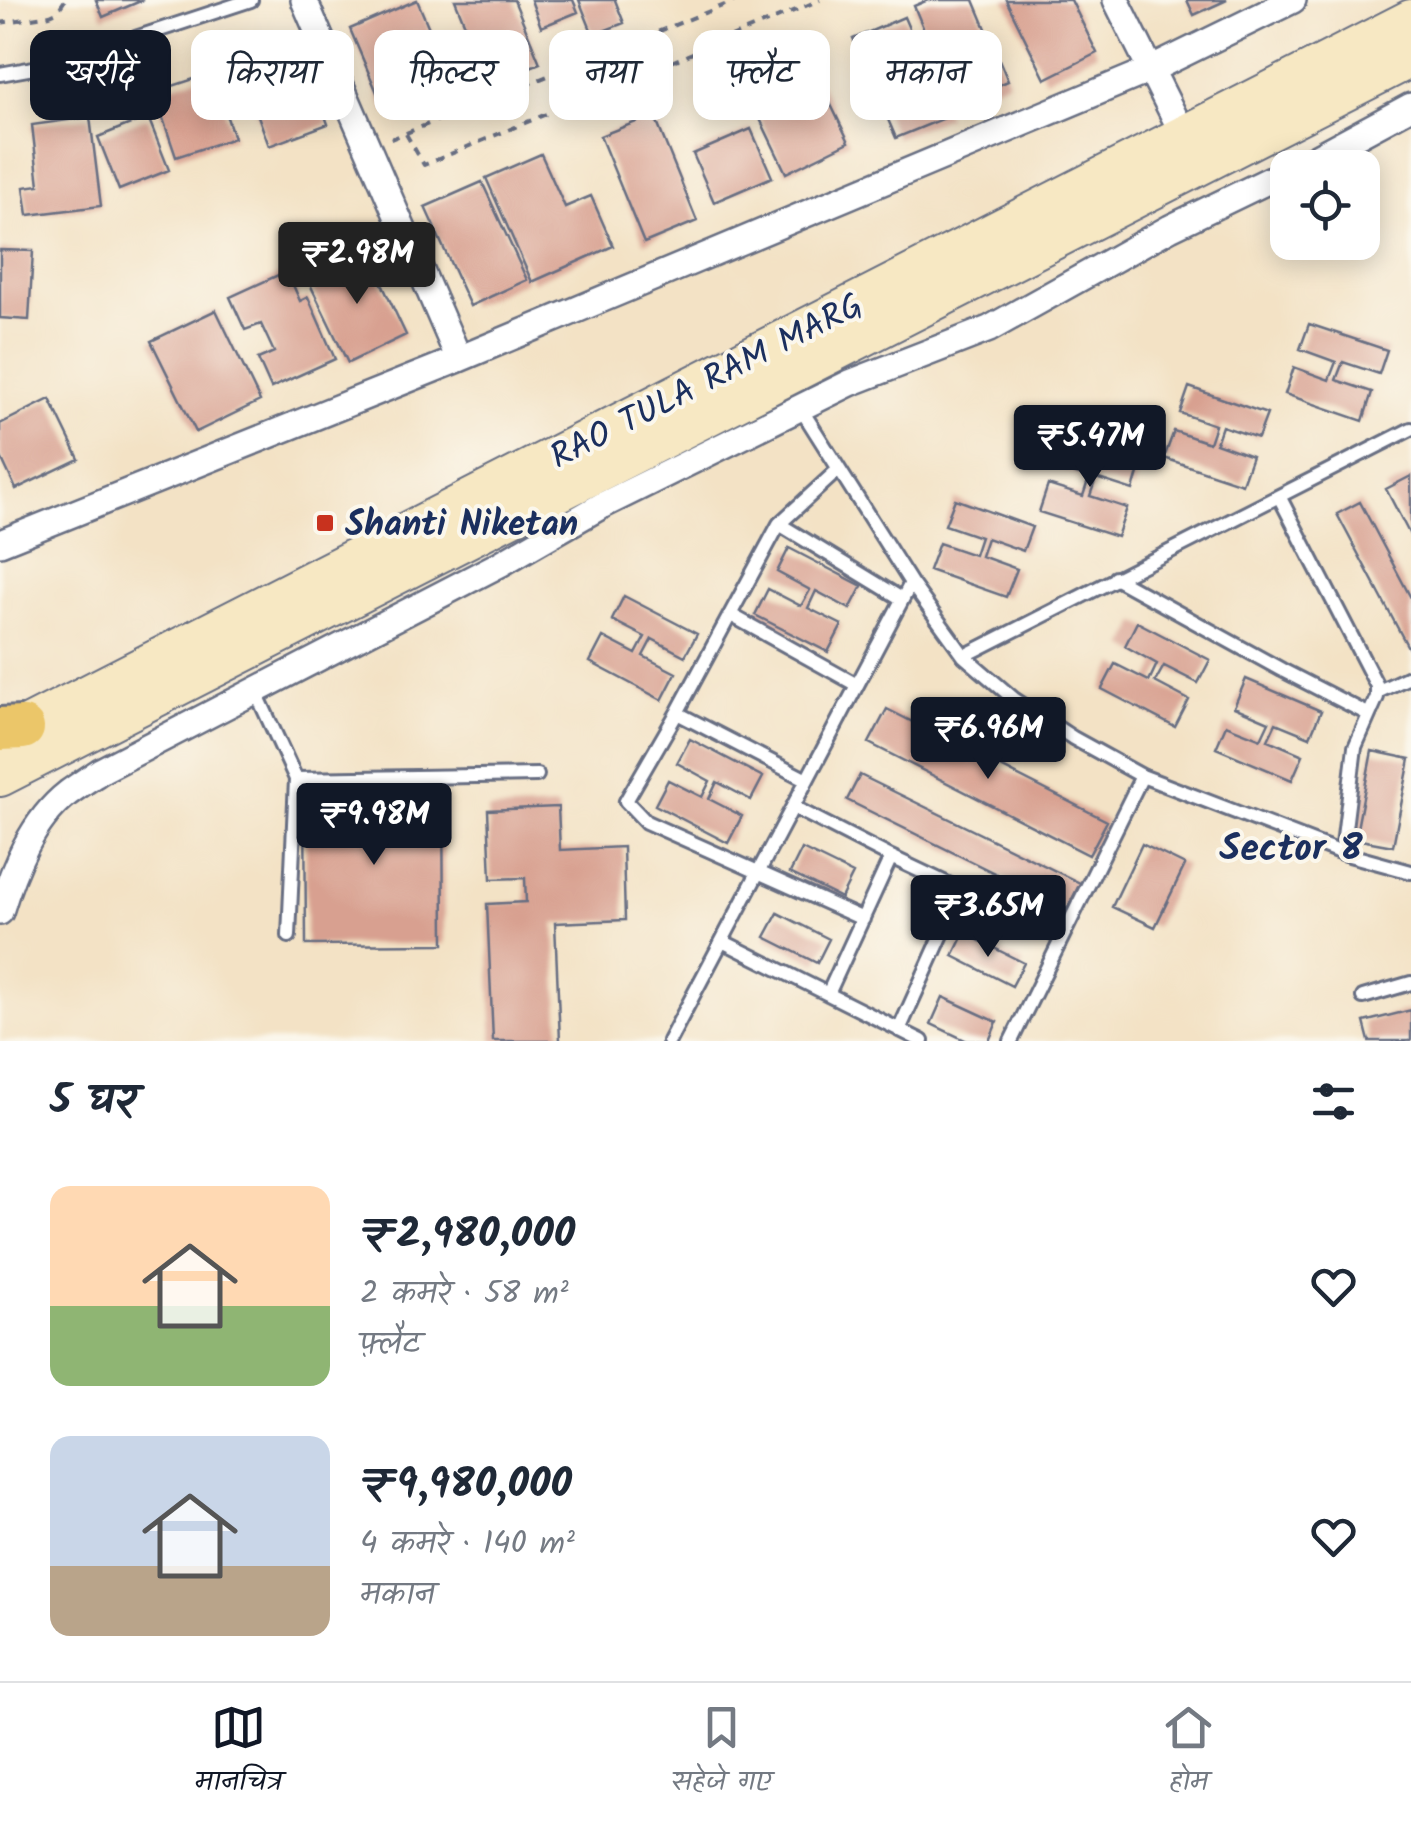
<!DOCTYPE html>
<html lang="hi">
<head>
<meta charset="utf-8">
<style>
	body { margin:0; font-family:Kalam,"Playpen Sans Deva",sans-serif; background:#f6f6f7; color:#1f2937; height:100vh; display:flex; flex-direction:column; font-size:38px; white-space:nowrap }
	* { box-sizing:border-box; margin:0 }
	p { font-size:32px; color:#747a83 }
	.icon { flex:none; width:55px; height:55px; fill:none; stroke:currentColor; stroke-width:2; stroke-linecap:round; stroke-linejoin:round }
	.map { position:relative; height:1041px; overflow:hidden }
	.sheet { display:flex; flex-direction:column; background:#fff; flex:1 }
	.sheet>* { flex:none }
	.banner { position:absolute; left:30px; top:30px; width:1352px; height:90px; display:flex; gap:20px }
	.tools { position:absolute; left:1270px; top:150px; display:grid; gap:20px }
	.tools a { display:grid; place-items:center; width:110px; height:110px; border-radius:20px; background:#fff; box-shadow:0 5px 25px #0003; font-size:50px }
	.price { position:absolute; translate:-50% -85px; padding:0 22px; border-radius:10px; background:#111827; color:#fff; font-size:32px; line-height:65px; filter:drop-shadow(0 2px 5px #0008) }
	.price::after { content:''; position:absolute; left:50%; top:60px; width:30px; height:22px; margin-left:-15px; background:inherit; clip-path:polygon(0 0,100% 0,50% 100%) }
	.price.selected { background:#222; color:#fff }
	ul { padding:0; list-style:none }
	li { display:flex; align-items:center; gap:30px; height:250px; padding:0 50px }
	li span { display:grid; place-items:center; flex:none; width:280px; height:200px; border-radius:20px; color:#555 }
	li>.icon { margin-inline-start:auto }
	span .icon { width:120px; height:120px; fill:#fffc; stroke-width:1 }
	li b { font-size:42px }
	h2 { display:flex; justify-content:space-between; align-items:center; height:120px; padding:0 50px; font-size:42px }
	.pill { padding:0 35px; border-radius:20px; background:#fff; box-shadow:0 5px 25px #0003; font-size:35px; line-height:90px }
	.pill.selected { background:#111827; color:#fff }
	.menu { display:flex; justify-content:space-around; align-items:center; height:140px; border-top:2px solid #e0e1e3; background:#fff; font-size:28px; color:#747a83 }
	.menu a { display:grid; justify-items:center; gap:5px }
	.menu .selected { color:#111827 }
	.map>svg:first-child { display:block }
	.building { fill:#d8a090 }
	.lines { fill:none; stroke-linecap:round; stroke-linejoin:round }
	.service-casing { stroke:#676e82; stroke-width:18 }
	.minor-casing { stroke:#676e82; stroke-width:30 }
	.secondary-casing { stroke:#676e82; stroke-width:42 }
	.primary-casing { stroke:#676e82; stroke-width:48 }
	.path { stroke:#676e82; stroke-width:4; stroke-dasharray:8 8; stroke-linecap:butt }
	.service { stroke:#fff; stroke-width:12 }
	.minor { stroke:#fff; stroke-width:25 }
	.secondary { stroke:#f7e8c3; stroke-width:38 }
	.primary { stroke:#ebc669; stroke-width:42 }
	.poi-dot { fill:#c8321e; stroke:#fbf7ec; stroke-width:4 }
	.labels { text-anchor:middle; stroke-width:8; stroke-linejoin:round; paint-order:stroke }
	.street-label { font-size:35px; fill:#1b2f5e; stroke:#fbf7ec }
	.poi-label { font-size:35px; font-weight:bold; fill:#1b2f5e; stroke:#fbf7ec; text-anchor:start }
	.neighbourhood-label { font-size:38px; font-weight:bold; fill:#1b2f5e; stroke:#fbf7ec }
</style>
</head>
<body>
<div class="map">
<svg width="1411" height="1041" viewBox="0 0 1411 1041">
	<rect width="100%" height="100%" fill="#fbf7ec"/>
	<filter id="ink" filterUnits="userSpaceOnUse"><feTurbulence type="fractalNoise" baseFrequency=".01" numOctaves="2"/><feDisplacementMap in="SourceGraphic" scale="20" xChannelSelector="R" yChannelSelector="G"/><feConvolveMatrix kernelMatrix="1 2 1 2 8 2 1 2 1" color-interpolation-filters="sRGB"/></filter>
	<filter id="wash" filterUnits="userSpaceOnUse"><feTurbulence type="fractalNoise" baseFrequency=".0048" numOctaves="4" result="noise"/><feDisplacementMap in="SourceGraphic" scale="40" xChannelSelector="R" yChannelSelector="G"/><feGaussianBlur stdDeviation="2.25" result="paint"/><feColorMatrix in="noise" values="0 0 0 0 0 0 0 0 0 0 0 0 0 0 0 0 0 1.4 0 .05"/><feComposite in="paint" operator="in"/></filter>
	<g filter="url(#wash)">
		<rect width="100%" height="100%" fill="#f3e2c5"/>
		<g id="blocks">
			<path class="building" d="M96 0H143L103 17Z
				M417 0 452 82 385 111 350 29Z
				M455 0H514L540 63 489 84Z
				M531 0H573L578 12 541 27Z
				M579 0H615L624 23 593 35Z
				M928 0H974L1008 81 955 104 914 6Z
				M1006 0H1071L1097 53 1045 79Z
				M1187 0H1227L1194 15Z
				M904 17 947 117 896 138 853 39Z
				M802 45 849 142 786 173 739 75Z
				M300 48 328 124 269 146 241 69Z
				M212 73 234 138 176 157 154 92Z
				M654 115 697 221 644 243 600 136Z
				M90 117 101 206 28 215 24 187 39 185 32 125Z
				M148 117 169 170 119 190 98 137Z
				M751 129 772 177 714 202 693 154Z
				M541 154 565 207 591 196 613 246 532 282 486 178Z
				M482 182 527 280 470 306 425 207Z
				M0 250 33 251 29 320 0 318Z
				M367 252 406 335 348 363 308 280Z
				M287 271 300 301 308 297 335 359 271 388 258 359 274 352 261 324 245 330 230 297Z
				M216 310 260 401 196 432 151 341Z
				M1309 324 1387 350 1379 374 1343 362 1336 380 1372 392 1363 421 1285 394 1294 367 1329 380 1336 362 1300 349Z
				M1189 387 1267 414 1258 438 1222 426 1216 443 1252 456 1242 484 1164 458 1174 431 1209 443 1215 425 1180 413Z
				M50 399 79 459 16 489 0 455V424Z
				M1062 441 1140 466 1133 490 1096 478 1090 496 1127 508 1117 537 1039 512 1048 485 1083 496 1089 478 1054 467Z
				M1411 476V537L1386 489Z
				M955 499 1032 527 1023 551 987 538 981 556 1017 569 1006 597 929 570 939 543 974 555 980 537 945 525Z
				M1360 502 1411 598V653L1337 514Z
				M789 548 862 586 850 609 816 591 808 608 842 625 828 652 755 615 768 589 801 606 810 590 777 572Z
				M624 596 697 634 685 656 652 639 643 656 676 673 662 700 590 662 603 637 636 654 645 637 612 620Z
				M1137 622 1210 660 1198 683 1164 666 1155 682 1189 700 1175 727 1102 689 1115 664 1149 681 1157 664 1125 646Z
				M1246 679 1321 711 1310 737 1276 723 1268 740 1303 755 1292 780 1216 748 1226 725 1261 739 1269 722 1234 707Z
				M887 709 1107 821 1089 855 869 743Z
				M690 739 763 777 751 800 717 782 709 799 742 816 728 843 655 805 668 780 702 797 710 781 677 763Z
				M1372 751 1410 759 1393 846 1355 839Z
				M860 775 1080 883 1067 909 847 800Z
				M305 792H443L444 944 306 945Z
				M558 807 560 850 623 847 625 920 555 923 560 1041H493L487 904 526 902 525 878 491 879 488 810Z
				M1142 844 1185 865 1155 927 1112 907Z
				M802 849 853 874 841 898 790 873Z
				M778 913 829 939 817 963 765 937Z
				M964 933 1024 963 1012 986 953 956Z
				M943 997 997 1022 989 1041H967L931 1024Z
				M1411 1010V1041H1369L1364 1022Z"/>
		</g>
	</g>
	<g filter="url(#ink)">
		<use href="#blocks" fill-opacity="0" stroke="#676e82" stroke-width="2.5"/>
		<g class="lines">
			<g class="service-casing">
				<path id="service" d="M0 74 56 64 251 0
					M801 409 911 583 964 656 1014 699 1073 738 1142 776 1342 853 1411 872
					M1279 496 1377 686V697L1355 747 1342 853
					M779 524 839 469
					M1115 578 1282 670 1368 714
					M731 615 857 685
					M964 656 1411 429
					M255 690 296 779 537 775
					M1377 692 1411 676
					M677 713 626 801 646 822 863 919
					M807 780 677 713 779 524 902 599
					M793 807 891 857 1062 938
					M289 936 296 779
					M722 941 922 1041
					M828 994 891 857
					M1363 997 1411 983
					M899 1030 962 890
					M669 1041 911 583
					M1011 1041 1142 776"/>
			</g>
			<g class="minor-casing">
				<path id="minor" d="M304 0 459 359
					M1116 0 1184 136
					M1296 168 1411 106
					M0 543 459 359 1150 70 1293 0
					M0 912C13 869 32 821 68 793 79 785 90 778 102 770L500 564 601 506 850 383 989 329 1170 228 1288 171"/>
			</g>
			<g class="secondary-casing">
				<path id="secondary" d="M0 739 1411 19
					M0 777 1411 58"/>
			</g>
			<g class="primary-casing">
				<path id="primary" d="M0 729 23 728"/>
			</g>
			<path class="path" d="M0 23 50 15 57 12 65 0
				M406 134 424 165 820 0
				M391 139 737 0"/>
			<use href="#service" class="service"/>
			<use href="#minor" class="minor"/>
			<use href="#secondary" class="secondary"/>
			<use href="#primary" class="primary"/>
		</g>
	</g>
	<rect class="poi-dot" x="315" y="513" width="20" height="20" rx="5"/>
	<g class="labels">
		<g class="street-label">
			<text transform="translate(706 380) rotate(-27)" y="12">RAO TULA RAM MARG</text>
		</g>
		<g class="poi-label">
			<text x="345" y="535">Shanti Niketan</text>
		</g>
		<g class="neighbourhood-label">
			<text x="1291" y="860">Sector 8</text>
		</g>
	</g>
</svg>
<div class="tools">
<a><svg class="icon" aria-label="locate" viewBox="0 0 24 24"><circle cx="12" cy="12" r="6"/><path d="M12 2v4M12 18v4M2 12h4M18 12h4"/></svg></a>
</div>
<b class="price selected" style="left:357px;top:307px">₹2.98M</b>
<b class="price" style="left:1090px;top:490px">₹5.47M</b>
<b class="price" style="left:988px;top:782px">₹6.96M</b>
<b class="price" style="left:374px;top:868px">₹9.98M</b>
<b class="price" style="left:988px;top:960px">₹3.65M</b>
<div class="banner">
<a class="pill selected">खरीदें</a>
<a class="pill">किराया</a>
<a class="pill">फ़िल्टर</a>
<a class="pill">नया</a>
<a class="pill">फ़्लैट</a>
<a class="pill">मकान</a>
</div>
</div>
<section class="sheet">
<h2>5 घर<svg class="icon" aria-label="filters" viewBox="0 0 24 24"><path d="M4 7h16M4 17h16"/><circle cx="9" cy="7" r="2"/><circle cx="15" cy="17" r="2"/></svg></h2>
<ul>
<li><span style="background:linear-gradient(#ffd9b3 60%,#8fb573 0)"><svg class="icon" aria-label="home" viewBox="0 0 24 24"><path d="M3 11l9-7 9 7M6 9v11h12V9"/></svg></span><div><b>₹2,980,000</b><p>2 कमरे · 58 m²</p><p>फ़्लैट</p></div><svg class="icon" aria-label="heart" viewBox="0 0 24 24"><path d="M12 20l-8-8c-3-5 5-10 8-4 3-6 11-1 8 4z"/></svg></li>
<li><span style="background:linear-gradient(#c9d6e8 65%,#b9a48a 0)"><svg class="icon" aria-label="home" viewBox="0 0 24 24"><path d="M3 11l9-7 9 7M6 9v11h12V9"/></svg></span><div><b>₹9,980,000</b><p>4 कमरे · 140 m²</p><p>मकान</p></div><svg class="icon" aria-label="heart" viewBox="0 0 24 24"><path d="M12 20l-8-8c-3-5 5-10 8-4 3-6 11-1 8 4z"/></svg></li>
</ul>
</section>
<nav class="menu">
<a class="selected"><svg class="icon" aria-label="map" viewBox="0 0 24 24"><path d="M3 6l6-2 6 2 6-2v14l-6 2-6-2-6 2zM9 4v14M15 6v14"/></svg>मानचित्र</a>
<a><svg class="icon" aria-label="saved" viewBox="0 0 24 24"><path d="M7 4h10v16l-5-4-5 4z"/></svg>सहेजे गए</a>
<a><svg class="icon" aria-label="home" viewBox="0 0 24 24"><path d="M3 11l9-7 9 7M6 9v11h12V9"/></svg>होम</a>
</nav>
</body>
</html>
